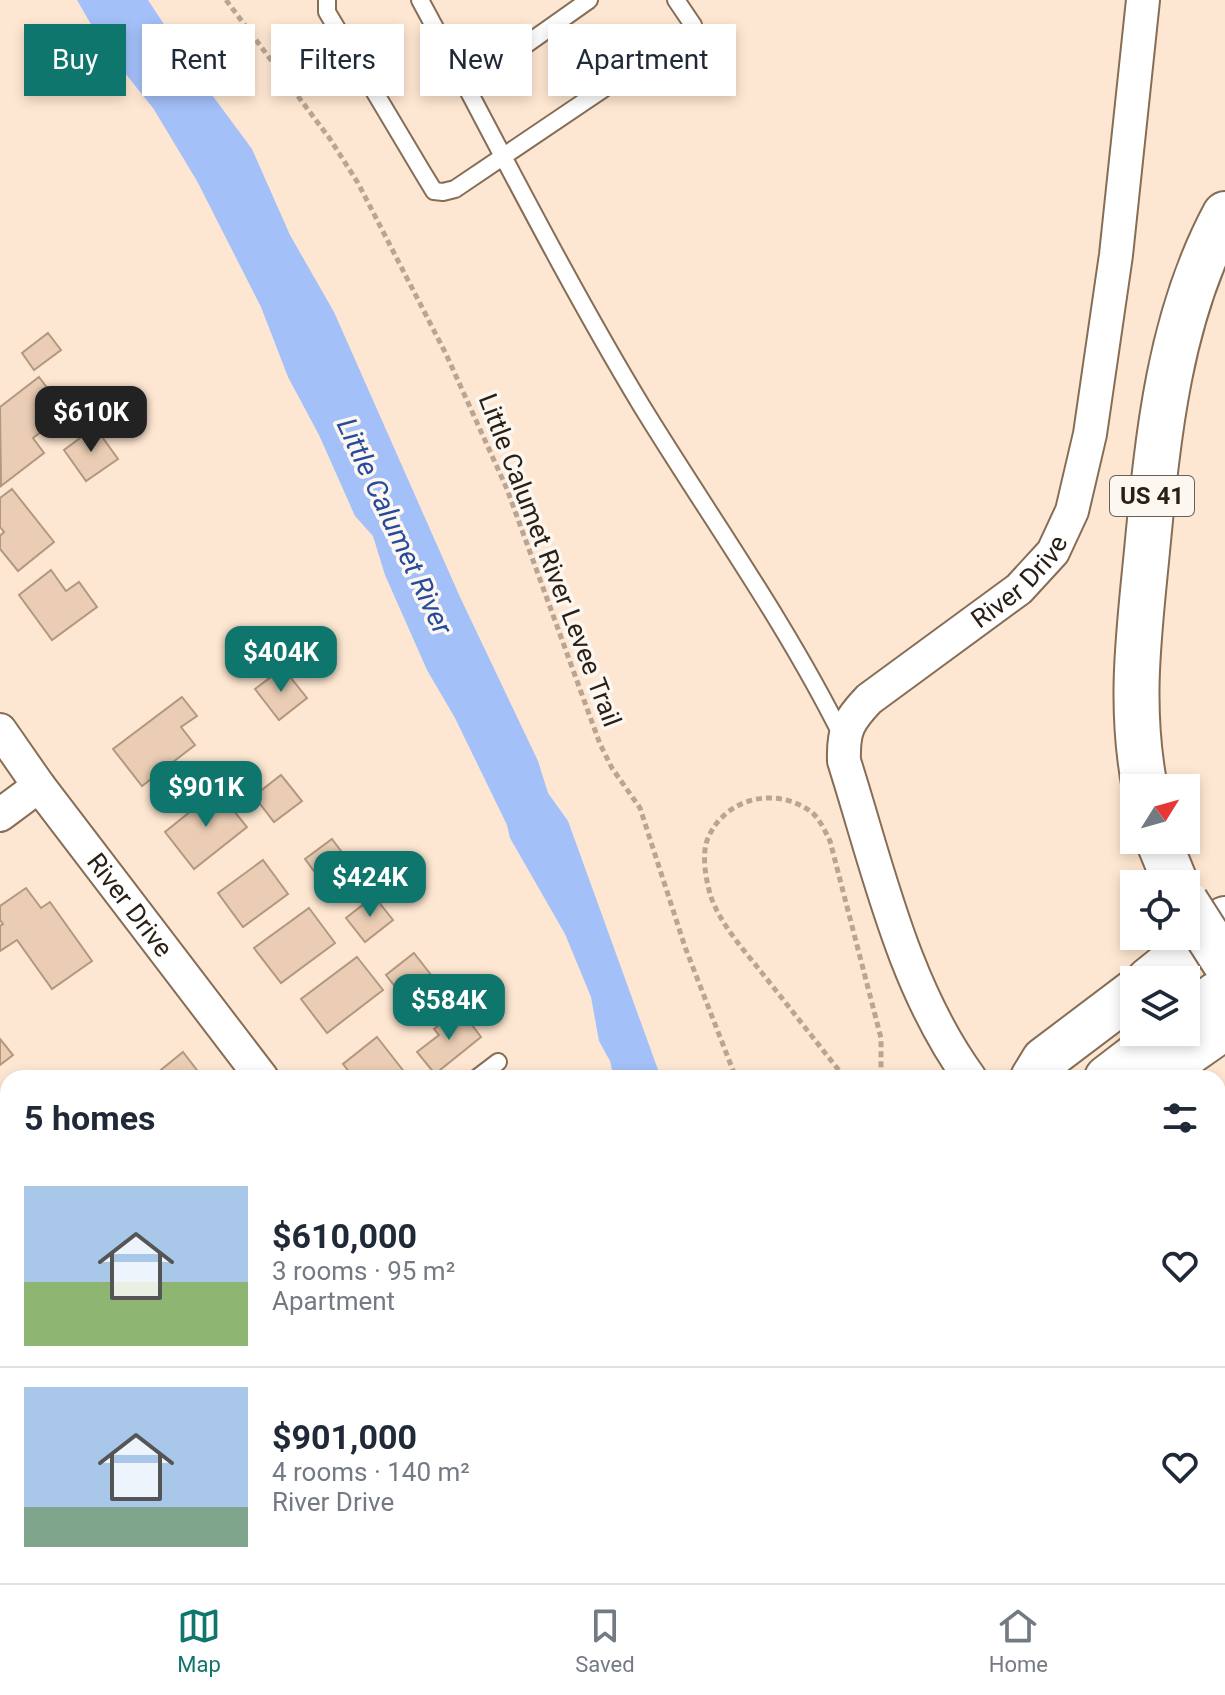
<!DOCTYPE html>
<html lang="en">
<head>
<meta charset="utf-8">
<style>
	body { margin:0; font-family:Roboto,sans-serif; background:#f6f6f7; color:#1f2937; height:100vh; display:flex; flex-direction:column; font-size:30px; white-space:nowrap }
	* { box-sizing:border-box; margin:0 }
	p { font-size:26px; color:#747a83 }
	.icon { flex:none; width:44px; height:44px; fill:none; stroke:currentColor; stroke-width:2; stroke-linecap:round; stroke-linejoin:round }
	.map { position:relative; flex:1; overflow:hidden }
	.side { position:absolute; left:0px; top:1070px; width:1226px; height:514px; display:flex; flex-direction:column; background:#fff; border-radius:24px 24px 0 0; box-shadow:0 4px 12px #0003 }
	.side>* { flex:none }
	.hud { position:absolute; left:24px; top:24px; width:800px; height:72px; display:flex; gap:16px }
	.needle { width:52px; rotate:53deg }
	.tools { position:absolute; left:1120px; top:774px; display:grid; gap:16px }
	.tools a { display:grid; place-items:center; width:80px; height:80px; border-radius:0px; background:#fff; box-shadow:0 4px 12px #0003; font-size:40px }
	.price { position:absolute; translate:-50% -68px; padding:0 18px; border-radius:16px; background:#0f766e; color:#fff; font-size:26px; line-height:52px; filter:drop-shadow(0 2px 4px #0008) }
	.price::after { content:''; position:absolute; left:50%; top:48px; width:24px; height:18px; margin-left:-12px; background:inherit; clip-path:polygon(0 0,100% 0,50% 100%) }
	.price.selected { background:#222; color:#fff }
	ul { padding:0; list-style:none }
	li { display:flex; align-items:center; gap:24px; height:200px; padding:0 24px }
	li+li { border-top:2px solid #e0e1e3 }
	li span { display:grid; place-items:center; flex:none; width:224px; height:160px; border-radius:0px; color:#555 }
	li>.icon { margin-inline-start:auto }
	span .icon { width:96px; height:96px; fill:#fffc; stroke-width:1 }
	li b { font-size:34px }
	h2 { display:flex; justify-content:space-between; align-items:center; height:96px; padding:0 24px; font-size:34px }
	.chip { padding:0 28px; border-radius:0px; background:#fff; box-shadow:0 4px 12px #0003; font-size:28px; line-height:72px }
	.chip.selected { background:#0f766e; color:#fff }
	.tab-bar { display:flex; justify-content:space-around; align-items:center; height:112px; border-top:2px solid #e0e1e3; background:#fff; font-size:22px; color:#747a83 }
	.tab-bar a { display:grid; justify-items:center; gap:4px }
	.tab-bar .selected { color:#0f766e }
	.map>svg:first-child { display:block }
	.green { fill:#ebba8d }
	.water { fill:#a3c0f9 }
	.building { fill:#eacdb4; stroke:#b2987f; stroke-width:2 }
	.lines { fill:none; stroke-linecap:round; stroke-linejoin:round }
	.service-casing { stroke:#866d56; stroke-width:20 }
	.minor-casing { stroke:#866d56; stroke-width:36 }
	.secondary-casing { stroke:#866d56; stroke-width:48 }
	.primary-casing { stroke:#866d56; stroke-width:48 }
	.motorway-casing { stroke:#866d56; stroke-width:48 }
	.path { stroke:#b8a594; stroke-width:5; stroke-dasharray:6 4; stroke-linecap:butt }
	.service { stroke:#fff; stroke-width:16 }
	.minor { stroke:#fff; stroke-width:32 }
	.secondary { stroke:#fff; stroke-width:44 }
	.primary { stroke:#fff; stroke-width:44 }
	.motorway { stroke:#fff; stroke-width:44 }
	.motorway-bridge-casing { stroke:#866d56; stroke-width:48; stroke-linecap:butt }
	.motorway-bridge { stroke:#fff; stroke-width:44 }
	.labels { text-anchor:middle; stroke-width:7; stroke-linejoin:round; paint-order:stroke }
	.shield { fill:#fdf7f2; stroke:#696057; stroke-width:2 }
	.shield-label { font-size:24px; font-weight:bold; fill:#291f15 }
	.street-label { font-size:26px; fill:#291f15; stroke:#fdf7f2 }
	.water-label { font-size:28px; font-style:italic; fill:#254b9b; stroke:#fdf7f2 }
</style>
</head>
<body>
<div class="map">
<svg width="1225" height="1583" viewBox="0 0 1225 1583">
	<rect width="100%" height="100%" fill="#fee7d2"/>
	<path class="green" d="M1218 1441 1225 1450V1583H1038L1034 1576H1218Z"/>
	<path class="water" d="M77 0H148L198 76 252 149 290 235 334 312 460 597 538 761 548 793 568 821 661 1078H614L610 1061 599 1041 591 997 565 934 510 838 507 825 455 718 427 670 385 575 373 536 355 516 319 435 288 377 261 307 197 181 153 108 104 47Z"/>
	<path class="building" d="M48 333 61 350 34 370 22 353Z
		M39 377 66 413 33 438 44 453 1 486 0 407Z
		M95 427 118 459 86 481 64 450Z
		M12 489 54 542 18 571 0 549V536L4 532 0 527V498Z
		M51 570 66 591 79 582 97 607 52 640 19 595Z
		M283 668 307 698 279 720 255 689Z
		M182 697 197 716 181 727 195 745 142 786 113 749Z
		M281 775 302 801 274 822 254 796Z
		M217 790 247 827 194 869 165 832Z
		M332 839 350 863 323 883 305 859Z
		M263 860 288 894 243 927 218 893Z
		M26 888 41 908 50 902 92 961 52 989 17 940 0 951V926L3 924 0 920V906Z
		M374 896 393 920 365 942 346 918Z
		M309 908 335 943 281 983 254 948Z
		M414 953 435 980 407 1002 386 975Z
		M357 957 383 990 327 1033 301 999Z
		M460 1009 481 1037 435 1074 417 1052 439 1035 434 1029Z
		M377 1037 409 1078H354L343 1064Z
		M0 1039 13 1055 0 1065Z
		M183 1052 203 1078H151Z
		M8 1189V1237L1 1242 0 1195Z
		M149 1576H246L237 1583H154Z
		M499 1576H548L553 1583H490Z"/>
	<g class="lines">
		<g class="service-casing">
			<path id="service" d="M327 0V12L423 173 434 191 443 192 455 189 689 31 693 25 676 0
				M420 0C493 135 562 274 641 405 709 516 785 621 843 738
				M466 87 589 0
				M477 1078 498 1062
				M128 1576 133 1583
				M581 1576 583 1583
				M106 1583 115 1576
				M277 1583 278 1576"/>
		</g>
		<g class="minor-casing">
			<g id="minor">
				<path id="s1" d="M0 730 39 786 262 1078"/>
				<path d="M0 815 39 786"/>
				<path id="s2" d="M970 1078C903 986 878 868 844 761 843 730 848 721 869 699L1019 589 1053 552 1072 511 1090 434 1116 255 1143 0"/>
				<path d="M1218 1344 1225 1350"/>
				<path d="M0 1380 8 1374"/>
				<path d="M1218 1423 1225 1432"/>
			</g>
		</g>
		<g class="secondary-casing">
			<path id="secondary" d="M396 1583 405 1576"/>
		</g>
		<g class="primary-casing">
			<path id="primary" d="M1149 980 1225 919
				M1186 1018 1225 988
				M1033 1078 1044 1060 1134 992
				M1107 1078 1167 1032"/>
		</g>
		<g class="motorway-casing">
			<path id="motorway" d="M1145 788C1129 706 1139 633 1147 551 1158 435 1169 318 1225 214
				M1158 840 1176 884
				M1132 1078 1168 1067 1225 1027"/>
		</g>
		<path class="path" d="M226 0 330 139 358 183 446 354 507 489 600 744 612 768 640 808 685 947 736 1078
			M845 1078C817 1043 790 1008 762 973 744 950 721 925 711 897 706 881 701 854 708 838 725 798 775 786 810 811 819 817 825 831 830 841L881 1038V1078
			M1124 1576 1128 1583
			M1204 1576 1207 1583"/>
		<use href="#service" class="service"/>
		<use href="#minor" class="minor"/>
		<use href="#secondary" class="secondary"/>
		<use href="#primary" class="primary"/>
		<use href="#motorway" class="motorway"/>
		<g class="motorway-bridge-casing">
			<path id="motorway-bridge" d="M1186 902 1225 963"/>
		</g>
		<use href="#motorway-bridge" class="motorway-bridge"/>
	</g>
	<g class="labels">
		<rect class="shield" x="1110" y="476" width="84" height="40" rx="6"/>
		<g class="shield-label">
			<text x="1152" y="504">US 41</text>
		</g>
		<g class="street-label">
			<text transform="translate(550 560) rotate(69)" y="9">Little Calumet River Levee Trail</text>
			<text dy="9" stroke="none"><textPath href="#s2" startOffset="604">River Drive</textPath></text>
			<text dy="9" stroke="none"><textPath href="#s1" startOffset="218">River Drive</textPath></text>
		</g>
		<g class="water-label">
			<text transform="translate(395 526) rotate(65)" y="10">Little Calumet River</text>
		</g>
	</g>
</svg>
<div class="tools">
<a><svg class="needle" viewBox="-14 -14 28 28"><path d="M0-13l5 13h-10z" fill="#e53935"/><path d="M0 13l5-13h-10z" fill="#747a83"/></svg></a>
<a><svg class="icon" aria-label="locate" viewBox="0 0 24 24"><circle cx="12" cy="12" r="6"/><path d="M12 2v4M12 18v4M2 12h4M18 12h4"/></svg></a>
<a><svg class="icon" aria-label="layers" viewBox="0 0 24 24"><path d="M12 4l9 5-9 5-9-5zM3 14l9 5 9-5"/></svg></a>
</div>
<b class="price selected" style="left:91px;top:454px">$610K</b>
<b class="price" style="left:281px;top:694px">$404K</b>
<b class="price" style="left:206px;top:829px">$901K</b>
<b class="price" style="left:370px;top:919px">$424K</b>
<b class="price" style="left:449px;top:1042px">$584K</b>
<div class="hud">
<a class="chip selected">Buy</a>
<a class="chip">Rent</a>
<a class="chip">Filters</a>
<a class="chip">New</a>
<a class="chip">Apartment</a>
</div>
<section class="side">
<h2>5 homes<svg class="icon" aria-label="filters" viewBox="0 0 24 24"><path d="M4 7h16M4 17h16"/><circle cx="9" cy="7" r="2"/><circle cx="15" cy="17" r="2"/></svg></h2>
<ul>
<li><span style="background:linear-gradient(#a9c7e8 60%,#8fb573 0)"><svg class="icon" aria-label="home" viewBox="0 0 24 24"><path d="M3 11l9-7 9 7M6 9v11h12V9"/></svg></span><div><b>$610,000</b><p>3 rooms · 95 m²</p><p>Apartment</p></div><svg class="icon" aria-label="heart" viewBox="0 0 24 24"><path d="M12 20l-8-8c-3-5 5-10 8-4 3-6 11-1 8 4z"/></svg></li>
<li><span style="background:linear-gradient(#a9c7e8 75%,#7fa58c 0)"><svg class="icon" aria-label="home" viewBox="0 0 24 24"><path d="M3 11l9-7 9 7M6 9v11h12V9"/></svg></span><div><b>$901,000</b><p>4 rooms · 140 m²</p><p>River Drive</p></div><svg class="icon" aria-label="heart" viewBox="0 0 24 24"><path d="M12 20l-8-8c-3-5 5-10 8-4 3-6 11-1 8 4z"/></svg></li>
</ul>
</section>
</div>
<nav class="tab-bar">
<a class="selected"><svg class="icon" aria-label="map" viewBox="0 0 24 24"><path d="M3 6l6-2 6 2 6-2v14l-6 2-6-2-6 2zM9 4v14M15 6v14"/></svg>Map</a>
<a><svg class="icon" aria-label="saved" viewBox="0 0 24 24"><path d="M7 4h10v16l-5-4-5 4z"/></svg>Saved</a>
<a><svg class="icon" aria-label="home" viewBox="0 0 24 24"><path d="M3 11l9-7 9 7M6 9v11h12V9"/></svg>Home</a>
</nav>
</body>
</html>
